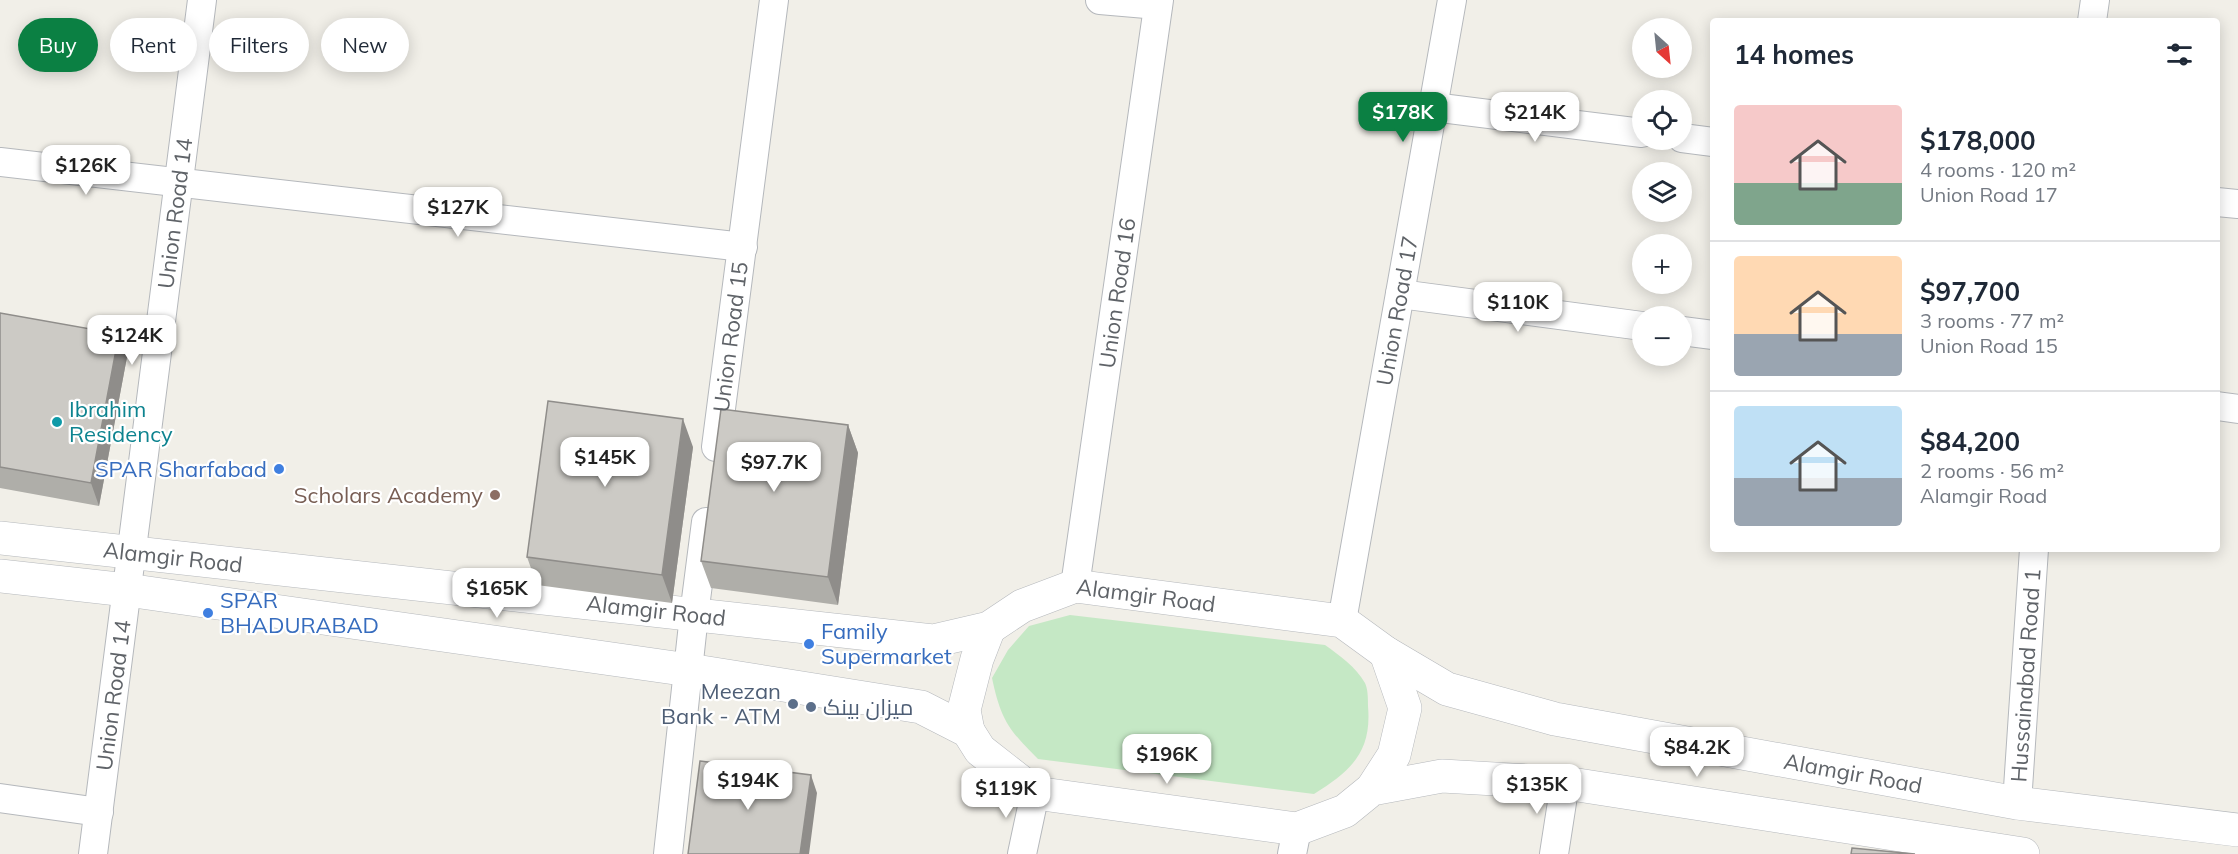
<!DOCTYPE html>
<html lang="en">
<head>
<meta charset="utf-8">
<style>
	body { margin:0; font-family:Mulish,Cairo,sans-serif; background:#f2f2f3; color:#1f2937; height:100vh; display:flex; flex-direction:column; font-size:22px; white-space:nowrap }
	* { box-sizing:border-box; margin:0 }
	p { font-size:20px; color:#747a83 }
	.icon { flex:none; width:33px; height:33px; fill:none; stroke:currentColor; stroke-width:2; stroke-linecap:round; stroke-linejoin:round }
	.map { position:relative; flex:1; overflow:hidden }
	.details { position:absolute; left:1710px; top:18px; width:510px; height:534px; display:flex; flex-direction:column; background:#fff; border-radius:6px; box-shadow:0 3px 15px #0003 }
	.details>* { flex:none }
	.guide { position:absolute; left:18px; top:18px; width:570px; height:54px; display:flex; gap:12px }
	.needle { width:39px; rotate:153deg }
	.tools { position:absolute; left:1632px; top:18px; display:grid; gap:12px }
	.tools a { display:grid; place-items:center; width:60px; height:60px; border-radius:50%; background:#fff; box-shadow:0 3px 15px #0003; font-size:30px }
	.price { position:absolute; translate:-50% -51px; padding:0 14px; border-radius:12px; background:#fff; color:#222; font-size:20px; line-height:39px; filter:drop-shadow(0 2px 3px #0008) }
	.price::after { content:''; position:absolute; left:50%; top:36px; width:18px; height:14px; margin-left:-9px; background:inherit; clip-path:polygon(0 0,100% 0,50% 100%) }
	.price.selected { background:#0b8043; color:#fff }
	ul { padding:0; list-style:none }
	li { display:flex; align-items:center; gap:18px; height:150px; padding:0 24px }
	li+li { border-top:2px solid #e0e1e3 }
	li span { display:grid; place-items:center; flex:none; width:168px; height:120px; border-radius:6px; color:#555 }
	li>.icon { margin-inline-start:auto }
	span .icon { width:72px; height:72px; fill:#fffc; stroke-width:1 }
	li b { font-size:26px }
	h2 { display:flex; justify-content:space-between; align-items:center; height:72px; padding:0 24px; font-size:26px }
	.tag { padding:0 21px; border-radius:27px; background:#fff; box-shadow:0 3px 15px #0003; font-size:21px; line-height:54px }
	.tag.selected { background:#0b8043; color:#fff }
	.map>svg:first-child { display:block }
	.green { fill:#c5e8c5 }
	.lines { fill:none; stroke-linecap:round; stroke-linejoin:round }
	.minor-casing { stroke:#b5b8bc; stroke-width:30 }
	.tertiary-casing { stroke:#b5b8bc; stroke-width:34 }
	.minor { stroke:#fff; stroke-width:28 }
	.tertiary { stroke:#fff; stroke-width:33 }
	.wall { fill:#afaea9 }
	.shaded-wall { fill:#8f8d8a }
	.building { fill:#cccac5; stroke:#8f8d8a; stroke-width:1.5 }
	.culture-dot { fill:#0f9aa8; stroke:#fff; stroke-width:2 }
	.shop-dot { fill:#3f7fe0; stroke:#fff; stroke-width:2 }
	.education-dot { fill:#8d6e63; stroke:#fff; stroke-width:2 }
	.service-dot { fill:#5c6f8a; stroke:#fff; stroke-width:2 }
	.labels { text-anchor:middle; stroke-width:4.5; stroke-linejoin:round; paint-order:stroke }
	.street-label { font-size:22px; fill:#5f6368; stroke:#fff }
	.culture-label { font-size:22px; fill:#0d838f; stroke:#fff; text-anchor:start }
	.shop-label { font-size:22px; fill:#366cbe; stroke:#fff; text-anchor:start }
	.education-label { font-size:22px; fill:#785e54; stroke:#fff; text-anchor:end }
	.service-label { font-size:22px; fill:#4e5e75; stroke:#fff; text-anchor:end }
</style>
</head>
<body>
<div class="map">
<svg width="2238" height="854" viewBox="0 0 2238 854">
	<rect width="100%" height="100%" fill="#f1efe8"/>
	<path class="green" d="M1070 615 1325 645C1339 655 1356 667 1365 683 1368 689 1368 699 1368 706 1372 752 1351 771 1314 794L1038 759C1008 729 1001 720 992 678L1008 650 1029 626Z"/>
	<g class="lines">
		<g class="minor-casing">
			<g id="minor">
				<path d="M1100 0 1158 5"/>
				<path d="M2092 21 2095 0"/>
				<path d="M1433 107 1642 133"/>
				<path d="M1682 138 1713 142"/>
				<path d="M0 162 743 247"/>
				<path d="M2217 202 2238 204"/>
				<path d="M1400 294 1642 326"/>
				<path d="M1682 331 1713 335"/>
				<path d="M2217 406 2238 409"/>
				<path id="s1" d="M716 447 774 0"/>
				<path id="s2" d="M1075 586 1159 0"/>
				<path id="s3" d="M1342 621 1452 0"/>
				<path d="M0 798 99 812"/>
				<path id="s4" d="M2017 803 2034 549"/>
				<path id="s5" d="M93 854 202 0"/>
				<path d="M668 854 694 615 706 522"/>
				<path d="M1022 854 1035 793"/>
				<path d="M1292 854 1297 829"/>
				<path d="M1554 854 1565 783"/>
			</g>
		</g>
		<g class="tertiary-casing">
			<g id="tertiary">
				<path id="s6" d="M0 538 933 641 989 628 1022 606 1075 586 1342 621 1386 653 1447 689 1555 719 2017 803 2238 830"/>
				<path d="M0 576 127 590 689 670 921 707 968 731 980 750 1035 793 1297 829 1345 811 1372 789 1442 776 1565 783 2023 854"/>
				<path d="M968 731 964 710 977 659 989 628"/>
				<path d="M1372 789 1394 755 1405 708 1386 653"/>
			</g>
		</g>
		<use href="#minor" class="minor"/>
		<use href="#tertiary" class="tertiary"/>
	</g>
	<path class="wall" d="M0 313 127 357 99 506 0 488Z
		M848 425 858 453 838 605 711 588 701 561Z
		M693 447 672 603 537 585 527 557Z"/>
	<path class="shaded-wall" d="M119 334 127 357 99 506 91 483Z
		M683 419 693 447 672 603 662 575Z
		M848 425 858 453 838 605 828 577Z
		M811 775 817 793 809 854H800Z"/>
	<path class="building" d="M0 313 119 334 91 483 0 467Z
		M548 401 683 419 662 575 527 557Z
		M721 409 848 425 828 577 701 561Z
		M700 761 811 775 800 854H688Z
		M1852 848 1915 854H1851Z"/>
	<circle class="culture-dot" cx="57" cy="422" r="6"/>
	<g class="shop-dot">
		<circle cx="279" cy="469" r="6"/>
		<circle cx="208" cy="613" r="6"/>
		<circle cx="809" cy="644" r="6"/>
	</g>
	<circle class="education-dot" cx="495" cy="495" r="6"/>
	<g class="service-dot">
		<circle cx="793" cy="704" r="6"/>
		<circle cx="811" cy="707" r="6"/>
	</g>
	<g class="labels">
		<g class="street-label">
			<text dy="8" stroke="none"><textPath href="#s5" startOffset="646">Union Road 14</textPath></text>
			<text dy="8" stroke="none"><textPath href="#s2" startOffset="296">Union Road 16</textPath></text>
			<text dy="8" stroke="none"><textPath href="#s3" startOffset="315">Union Road 17</textPath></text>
			<text dy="8" stroke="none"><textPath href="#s1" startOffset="111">Union Road 15</textPath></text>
			<text dy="8" stroke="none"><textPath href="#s6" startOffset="174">Alamgir Road</textPath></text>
			<text dy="8" stroke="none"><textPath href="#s6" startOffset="1164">Alamgir Road</textPath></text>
			<text dy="8" stroke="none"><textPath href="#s6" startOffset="660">Alamgir Road</textPath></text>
			<text dy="8" stroke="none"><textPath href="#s4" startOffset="128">Hussainabad Road 1</textPath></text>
			<text dy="8" stroke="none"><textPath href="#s5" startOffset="160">Union Road 14</textPath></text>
			<text dy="8" stroke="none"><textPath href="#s6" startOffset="1902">Alamgir Road</textPath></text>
		</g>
		<g class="culture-label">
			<text x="69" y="417">Ibrahim<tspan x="69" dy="25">Residency</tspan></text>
		</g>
		<g class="shop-label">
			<text x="267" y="477" text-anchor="end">SPAR Sharfabad</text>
			<text x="220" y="608">SPAR<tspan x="220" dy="25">BHADURABAD</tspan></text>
			<text x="821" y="639">Family<tspan x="821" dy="25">Supermarket</tspan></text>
		</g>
		<g class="education-label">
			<text x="483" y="503">Scholars Academy</text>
		</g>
		<g class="service-label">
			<text x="781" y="699">Meezan<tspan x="781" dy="25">Bank - ATM</tspan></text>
			<text x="823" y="715" text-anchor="start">میزان بینک</text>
		</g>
	</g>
</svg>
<div class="tools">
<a><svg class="needle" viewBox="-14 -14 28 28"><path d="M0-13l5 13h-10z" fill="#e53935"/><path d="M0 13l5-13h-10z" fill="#747a83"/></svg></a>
<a><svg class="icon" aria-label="locate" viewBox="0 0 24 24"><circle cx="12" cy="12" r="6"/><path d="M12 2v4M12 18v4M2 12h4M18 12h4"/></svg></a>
<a><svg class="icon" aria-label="layers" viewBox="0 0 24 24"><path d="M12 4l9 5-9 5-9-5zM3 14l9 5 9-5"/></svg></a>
<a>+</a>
<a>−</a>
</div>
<b class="price selected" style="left:1403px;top:143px">$178K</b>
<b class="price" style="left:1535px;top:143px">$214K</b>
<b class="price" style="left:86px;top:196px">$126K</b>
<b class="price" style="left:458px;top:238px">$127K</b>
<b class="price" style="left:1518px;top:333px">$110K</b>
<b class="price" style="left:132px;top:366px">$124K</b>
<b class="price" style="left:605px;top:488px">$145K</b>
<b class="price" style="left:774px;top:493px">$97.7K</b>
<b class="price" style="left:497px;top:619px">$165K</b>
<b class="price" style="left:1697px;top:778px">$84.2K</b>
<b class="price" style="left:1167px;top:785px">$196K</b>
<b class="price" style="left:748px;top:811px">$194K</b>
<b class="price" style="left:1537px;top:815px">$135K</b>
<b class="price" style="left:1006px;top:819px">$119K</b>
<div class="guide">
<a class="tag selected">Buy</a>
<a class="tag">Rent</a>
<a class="tag">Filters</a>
<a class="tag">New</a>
</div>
<section class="details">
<h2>14 homes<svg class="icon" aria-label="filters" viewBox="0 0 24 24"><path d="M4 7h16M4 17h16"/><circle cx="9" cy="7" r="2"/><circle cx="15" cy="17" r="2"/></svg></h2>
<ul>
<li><span style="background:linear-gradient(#f6c9c9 65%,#7fa58c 0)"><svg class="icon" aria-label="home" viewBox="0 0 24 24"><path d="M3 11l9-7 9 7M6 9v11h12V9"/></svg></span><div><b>$178,000</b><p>4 rooms · 120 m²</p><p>Union Road 17</p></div></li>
<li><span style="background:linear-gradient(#ffd9b3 65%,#9aa5b1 0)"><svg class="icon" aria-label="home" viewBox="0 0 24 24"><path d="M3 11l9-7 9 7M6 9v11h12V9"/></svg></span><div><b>$97,700</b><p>3 rooms · 77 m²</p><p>Union Road 15</p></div></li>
<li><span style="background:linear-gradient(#bfe0f5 60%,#9aa5b1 0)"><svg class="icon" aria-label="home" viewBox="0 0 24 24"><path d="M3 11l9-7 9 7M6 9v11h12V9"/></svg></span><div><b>$84,200</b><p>2 rooms · 56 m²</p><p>Alamgir Road</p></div></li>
</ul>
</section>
</div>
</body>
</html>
